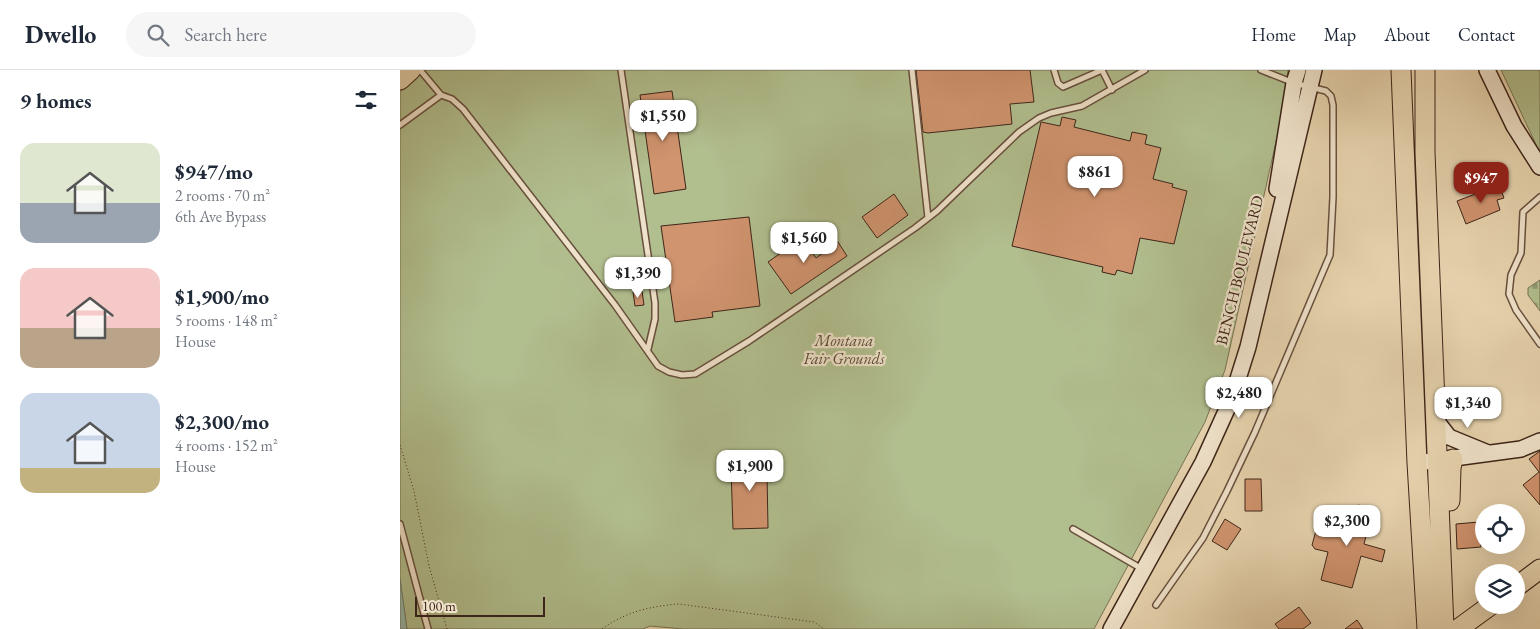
<!DOCTYPE html>
<html lang="en">
<head>
<meta charset="utf-8">
<style>
	body { margin:0; font-family:"EB Garamond",serif; background:#f6f6f7; color:#1f2937; height:100vh; display:flex; flex-direction:column; font-size:19px; white-space:nowrap }
	* { box-sizing:border-box; margin:0 }
	p { font-size:16px; color:#747a83 }
	.icon { flex:none; width:28px; height:28px; fill:none; stroke:currentColor; stroke-width:2; stroke-linecap:round; stroke-linejoin:round }
	.map { position:relative; flex:1; overflow:hidden }
	.panel { display:flex; flex-direction:column; background:#fff; width:400px }
	.panel>* { flex:none }
	.fabs { position:absolute; left:1075px; top:434px; display:grid; gap:10px }
	.fabs a { display:grid; place-items:center; width:50px; height:50px; border-radius:50%; background:#fff; box-shadow:0 5px 20px #0002; font-size:25px }
	.scale { position:absolute; left:15px; bottom:12px; width:130px; box-sizing:border-box; padding-left:5px; border:2px solid #3e2519; border-top:0; font-size:14px; line-height:18px; white-space:nowrap; color:#3e2519; -webkit-text-stroke:4px #efe2ca; paint-order:stroke }
	.price { position:absolute; translate:-50% -42px; padding:0 11px; border-radius:10px; background:#fff; color:#222; font-size:16px; line-height:32px; filter:drop-shadow(0 1px 2px #0008) }
	.price::after { content:''; position:absolute; left:50%; top:30px; width:15px; height:11px; margin-left:-8px; background:inherit; clip-path:polygon(0 0,100% 0,50% 100%) }
	.price.on { background:#8f2418; color:#fff }
	ul { padding:0; list-style:none }
	li { display:flex; align-items:center; gap:15px; height:125px; padding:0 20px }
	li span { display:grid; place-items:center; flex:none; width:140px; height:100px; border-radius:15px; color:#555 }
	li>.icon { margin-inline-start:auto }
	span .icon { width:60px; height:60px; fill:#fffc; stroke-width:1 }
	li b { font-size:21px }
	h2 { display:flex; justify-content:space-between; align-items:center; height:60px; padding:0 20px; font-size:21px }
	header { display:flex; align-items:center; gap:30px; box-sizing:border-box; height:70px; padding:0 25px; background:#fff; border-bottom:1px solid #e0e1e3 }
	header strong { font-size:24px }
	nav { display:flex; gap:28px; margin-inline-start:auto; font-size:18px }
	.search { width:350px; height:45px; background:#f6f6f7; display:flex; align-items:center; gap:12px; box-sizing:border-box; padding:0 18px; border-radius:28px; color:#747a83; font-size:19px }
	main { display:flex; flex:1; min-height:0 }
	.map>svg:first-child { display:block }
	.cemetery { fill:url(#cemetery-stones); stroke:#787254 }
	.park { fill:#b1be8e; stroke:#787254 }
	.water { fill:#96b8a9; stroke:#737d6f }
	.building { fill:#d0946f; stroke:#3e2519 }
	.lines { fill:none; stroke-linecap:round; stroke-linejoin:round }
	.lane-casing { stroke:#68503e; stroke-width:8 }
	.secondary-casing { stroke:#3e2519; stroke-width:18 }
	.highway-casing { stroke:#3e2519; stroke-width:21 }
	.path { stroke:#3e2519; stroke-width:1; stroke-dasharray:1 2.5; stroke-linecap:butt }
	.lane { stroke:#efe2ca; stroke-width:5 }
	.secondary { stroke:#efe2ca; stroke-width:15 }
	.highway { stroke:#e6d3ae; stroke-width:19 }
	.labels { text-anchor:middle; stroke-width:4.5; stroke-linejoin:round; paint-order:stroke }
	.street-label { font-size:16px; fill:#3e2519; stroke:#efe2ca }
	.park-label { font-size:16px; font-style:italic; fill:#5b4b36; stroke:#efe2ca }
</style>
</head>
<body>
<header>
<strong>Dwello</strong>
<div class="search"><svg class="icon" aria-label="search" viewBox="0 0 24 24"><circle cx="10" cy="10" r="6"/><path d="M15 15l6 6"/></svg>Search here</div>
<nav><a>Home</a><a>Map</a><a>About</a><a>Contact</a></nav>
</header>
<main>
<section class="panel">
<h2>9 homes<svg class="icon" aria-label="filters" viewBox="0 0 24 24"><path d="M4 7h16M4 17h16"/><circle cx="9" cy="7" r="2"/><circle cx="15" cy="17" r="2"/></svg></h2>
<ul>
<li><span style="background:linear-gradient(#dfe7d0 60%,#9aa5b1 0)"><svg class="icon" aria-label="home" viewBox="0 0 24 24"><path d="M3 11l9-7 9 7M6 9v11h12V9"/></svg></span><div><b>$947/mo</b><p>2 rooms · 70 m²</p><p>6th Ave Bypass</p></div></li>
<li><span style="background:linear-gradient(#f6c9c9 60%,#b9a48a 0)"><svg class="icon" aria-label="home" viewBox="0 0 24 24"><path d="M3 11l9-7 9 7M6 9v11h12V9"/></svg></span><div><b>$1,900/mo</b><p>5 rooms · 148 m²</p><p>House</p></div></li>
<li><span style="background:linear-gradient(#c9d6e8 75%,#c2b280 0)"><svg class="icon" aria-label="home" viewBox="0 0 24 24"><path d="M3 11l9-7 9 7M6 9v11h12V9"/></svg></span><div><b>$2,300/mo</b><p>4 rooms · 152 m²</p><p>House</p></div></li>
</ul>
</section>
<div class="map">
<svg width="1140" height="559" viewBox="0 0 1140 559">
	<defs>
		<pattern id="cemetery-stones" width="16" height="16" patternUnits="userSpaceOnUse" patternTransform="scale(1.25)"><rect width="16" height="16" fill="#b1be8e"/><path d="M2 7V4a2 2 0 0 1 4 0v3zM10 15v-3a2 2 0 0 1 4 0v3z" fill="#919a73"/></pattern>
	</defs>
	<rect width="100%" height="100%" fill="#e6d3ae"/>
	<filter id="stains"><feTurbulence type="fractalNoise" baseFrequency=".004" numOctaves="4"/><feColorMatrix values="0 0 0 0 .2 0 0 0 0 .09 0 0 0 0 .02 0 0 0 .5 -.17"/></filter>
	<radialGradient id="worn" r=".72"><stop offset=".6" stop-color="#630" stop-opacity="0"/><stop offset="1" stop-color="#630" stop-opacity=".3"/></radialGradient>
	<path class="cemetery" d="M1140 210V241L1128 225V218Z"/>
	<path class="park" d="M18 0H888L886 27 825 300 805 352 694 559H283L250 556 243 559H7L0 509V22Z
		M1101 0H1140V84V83Z"/>
	<path class="water" d="M0 509 7 559H0Z"/>
	<path class="building" d="M516 0H630L634 32 610 34 612 54 528 63 523 62Z
		M272 21 286 119 254 124 240 25Z
		M662 47 676 50 674 57 730 71 732 62 747 65 745 74 761 78 753 109 773 114 772 117 787 121 774 174 740 168 732 204 717 200 715 205 702 202 703 197 612 176 641 52 660 56Z
		M1099 115 1104 128 1097 130 1100 140 1066 154 1057 131Z
		M494 124 508 145 477 168 462 147Z
		M349 147 360 236 312 242 313 247 275 252 261 156Z
		M402 168 416 188 438 172 447 186 391 224 368 192Z
		M242 221 244 235 235 236 233 222Z
		M1140 381V435L1123 415 1139 402 1129 389Z
		M369 385 370 402H367L368 458 333 459 331 398 335 397V386Z
		M845 409H861L862 441H845Z
		M958 435 973 439 964 474 985 480 982 492 961 486 952 518 921 510 928 482 915 479 912 475 917 457 938 463 943 441 956 444Z
		M825 449 841 459 827 480 812 471Z
		M1079 452 1081 477 1057 479 1056 454Z
		M899 537 911 553 903 559H879L875 554Z
		M957 550 963 559H945Z"/>
	<g class="lines">
		<g class="lane-casing">
			<path id="lane" d="M221 0 255 233V249L248 279
				M512 0 528 148
				M654 0 658 13 663 17 702 0
				M702 0 712 20
				M41 25 52 29 63 39 215 235 258 296 269 302 282 305 295 304 349 271 515 158 537 141 619 62 639 48 651 43 682 36 745 0
				M0 55 41 25 20 0
				M1140 127 1123 142 1121 183 1111 205 1109 224 1116 240 1140 274
				M0 454 28 559
				M673 459 742 499
				M756 535 803 468 827 421 855 362 930 185 933 127V35L931 26 926 21 894 13 861 0"/>
		</g>
		<g class="secondary-casing">
			<path id="secondary" d="M1087 0 1114 56 1140 97
				M877 119 894 13 898 0
				M1035 349 1049 367 1088 383
				M1017 393 1121 379 1140 371
				M711 559 803 392 832 328 848 277 914 0"/>
		</g>
		<g class="highway-casing">
			<path id="highway" d="M1001 0 1017 393 1027 559
				M1025 0V82L1044 559
				M0 10 11 0
				M1050 431 1051 398 1053 389
				M1116 517 1140 499
				M1058 559 1091 535"/>
		</g>
		<path class="path" d="M0 375 14 421 29 496 47 559
			M202 559C225 542 251 536 279 534L414 552 424 559"/>
		<use href="#lane" class="lane"/>
		<use href="#secondary" class="secondary"/>
		<use href="#highway" class="highway"/>
	</g>
	<g class="labels">
		<g class="street-label">
			<text transform="translate(839 200) rotate(-76)" y="6">BENCH BOULEVARD</text>
		</g>
		<g class="park-label">
			<text x="444" y="276">Montana<tspan x="444" dy="18">Fair Grounds</tspan></text>
		</g>
	</g>
	<rect width="100%" height="100%" filter="url(#stains)"/>
	<rect width="100%" height="100%" fill="url(#worn)"/>
</svg>
<div class="fabs">
<a><svg class="icon" aria-label="locate" viewBox="0 0 24 24"><circle cx="12" cy="12" r="6"/><path d="M12 2v4M12 18v4M2 12h4M18 12h4"/></svg></a>
<a><svg class="icon" aria-label="layers" viewBox="0 0 24 24"><path d="M12 4l9 5-9 5-9-5zM3 14l9 5 9-5"/></svg></a>
</div>
<div class="scale">100 m</div>
<b class="price" style="left:263px;top:72px">$1,550</b>
<b class="price" style="left:695px;top:128px">$861</b>
<b class="price on" style="left:1081px;top:134px">$947</b>
<b class="price" style="left:404px;top:194px">$1,560</b>
<b class="price" style="left:238px;top:229px">$1,390</b>
<b class="price" style="left:839px;top:349px">$2,480</b>
<b class="price" style="left:1068px;top:359px">$1,340</b>
<b class="price" style="left:350px;top:422px">$1,900</b>
<b class="price" style="left:947px;top:477px">$2,300</b>
</div>
</main>
</body>
</html>
